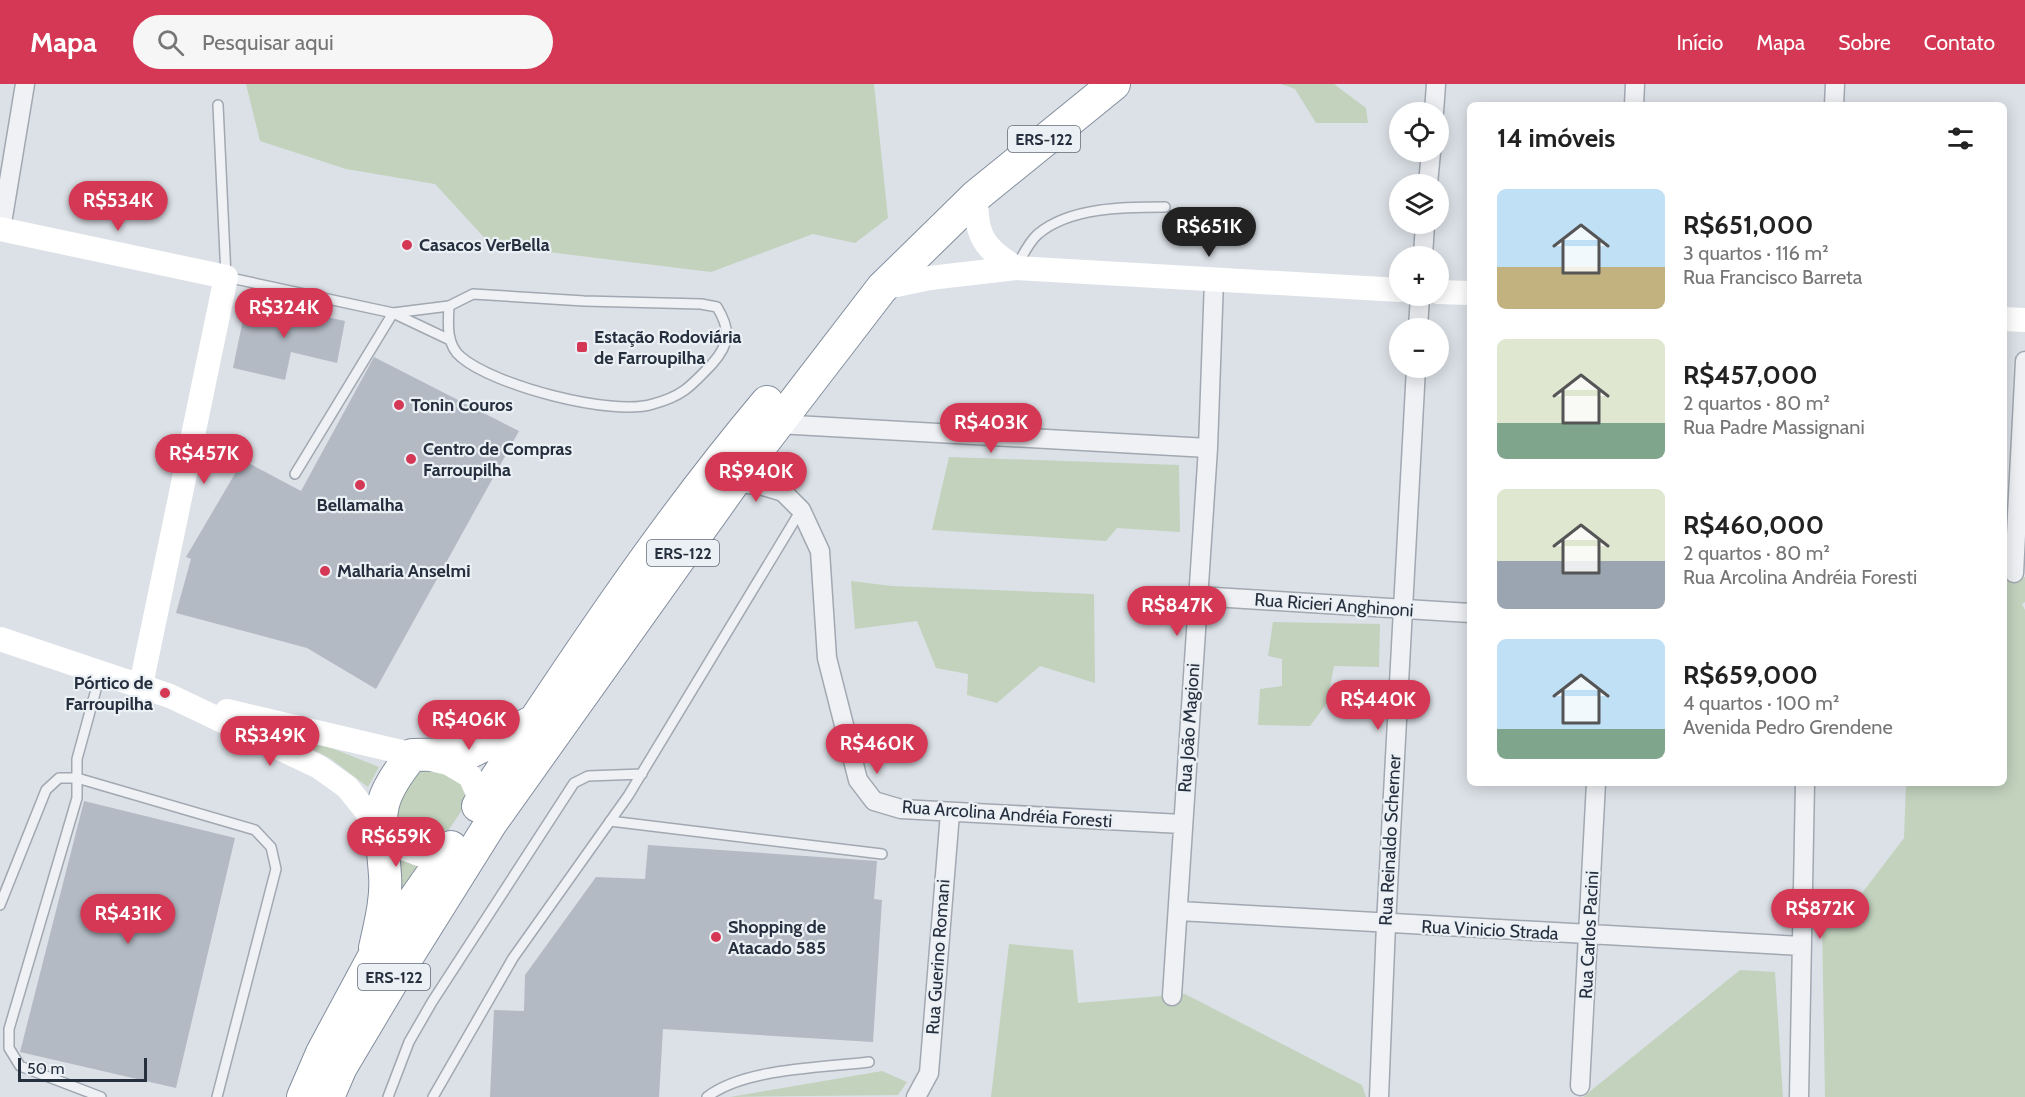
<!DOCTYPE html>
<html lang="pt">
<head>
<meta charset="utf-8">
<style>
	body { margin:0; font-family:Cabin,sans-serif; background:#f6f6f6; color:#222; height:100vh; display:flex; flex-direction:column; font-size:22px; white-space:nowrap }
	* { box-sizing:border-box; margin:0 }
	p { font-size:20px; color:#767676 }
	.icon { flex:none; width:33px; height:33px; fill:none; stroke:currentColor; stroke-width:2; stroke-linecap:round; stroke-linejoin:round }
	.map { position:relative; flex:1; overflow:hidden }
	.sheet { position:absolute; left:1467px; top:18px; width:540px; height:684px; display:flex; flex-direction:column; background:#fff; border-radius:9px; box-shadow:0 3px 15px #0003 }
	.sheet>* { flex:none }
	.tools { position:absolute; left:1389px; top:18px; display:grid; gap:12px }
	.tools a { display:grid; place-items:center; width:60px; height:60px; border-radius:50%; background:#fff; box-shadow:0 3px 15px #0003; font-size:30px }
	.scale { position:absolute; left:18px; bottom:15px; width:129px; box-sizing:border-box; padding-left:6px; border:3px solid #252f3e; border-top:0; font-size:16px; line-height:21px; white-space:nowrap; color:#252f3e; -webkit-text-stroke:4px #ebf0f5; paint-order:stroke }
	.price { position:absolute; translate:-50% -51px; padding:0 14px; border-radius:21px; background:#d53854; color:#fff; font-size:20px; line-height:39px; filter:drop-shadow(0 2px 3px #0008) }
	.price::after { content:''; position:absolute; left:50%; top:36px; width:18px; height:14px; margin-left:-9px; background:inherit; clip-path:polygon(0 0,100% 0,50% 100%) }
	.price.current { background:#222; color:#fff }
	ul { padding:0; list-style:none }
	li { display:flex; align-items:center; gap:18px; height:150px; padding:0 30px }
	li span { display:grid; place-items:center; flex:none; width:168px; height:120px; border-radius:9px; color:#555 }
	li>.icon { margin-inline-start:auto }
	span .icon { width:72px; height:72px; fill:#fffc; stroke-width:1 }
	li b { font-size:26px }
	h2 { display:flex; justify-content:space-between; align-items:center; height:72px; padding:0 30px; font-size:26px }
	header { display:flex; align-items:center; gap:36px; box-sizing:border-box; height:84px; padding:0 30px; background:#d53854; color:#fff }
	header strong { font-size:28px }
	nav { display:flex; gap:33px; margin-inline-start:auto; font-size:21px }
	.search { width:420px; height:54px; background:#f6f6f6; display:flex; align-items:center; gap:15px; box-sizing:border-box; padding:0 21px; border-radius:33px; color:#767676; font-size:22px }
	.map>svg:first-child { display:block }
	.green { fill:#c2d2bd }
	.building { fill:#b3bac4 }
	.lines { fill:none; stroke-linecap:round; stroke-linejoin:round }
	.lane-casing { stroke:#a1a8b1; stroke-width:12 }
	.street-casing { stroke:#a1a8b1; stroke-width:21 }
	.highway-casing { stroke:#838e9e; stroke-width:34 }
	.lane { stroke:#eff1f5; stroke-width:9 }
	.street { stroke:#eff1f5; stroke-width:18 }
	.secondary { stroke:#fff; stroke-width:24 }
	.highway { stroke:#fff; stroke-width:32 }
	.poi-dot { fill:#d53854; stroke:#ebf0f5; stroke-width:2 }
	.labels { text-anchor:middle; stroke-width:4.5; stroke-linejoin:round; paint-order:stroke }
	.shield { fill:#ebf0f5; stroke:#606975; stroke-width:1.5 }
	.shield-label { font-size:16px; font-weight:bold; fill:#252f3e }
	.poi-label { font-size:18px; font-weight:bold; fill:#252f3e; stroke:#ebf0f5; text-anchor:start }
	.street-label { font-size:18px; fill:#252f3e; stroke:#ebf0f5 }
</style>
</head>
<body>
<header>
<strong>Mapa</strong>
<div class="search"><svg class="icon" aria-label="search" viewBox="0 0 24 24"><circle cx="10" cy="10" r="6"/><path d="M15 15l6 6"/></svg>Pesquisar aqui</div>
<nav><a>Início</a><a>Mapa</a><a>Sobre</a><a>Contato</a></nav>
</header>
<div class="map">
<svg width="2025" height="1013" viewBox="0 0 2025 1013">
	<rect width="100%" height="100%" fill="#dce1e7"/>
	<path class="green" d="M246 0H874L888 134 855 159 813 150 711 188 491 161 435 100 346 85 260 57Z
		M1281 0H1334L1366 24 1368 39H1316L1295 5Z
		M949 373 1179 381 1180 448 1117 444 1106 457 932 446Z
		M2004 492 2025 493V518L2022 520 2025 526V1013H1825L1822 836 1856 817 1904 754 1906 699H2004Z
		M851 497 892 502 1094 510 1095 599 1040 582 997 619 967 611 968 590 936 584 917 537 855 545Z
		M1273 538 1380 540 1379 583 1334 582 1327 619 1310 642 1258 641 1260 605 1282 602V575L1268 572Z
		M286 651 334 665 379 683 368 703 331 675Z
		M443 685 461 697 470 714 438 762 412 756 397 735 399 705 416 687Z
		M395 768 411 780 424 785 398 822Z
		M1009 860 1073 866 1078 919 1185 910 1362 1001 1366 1013H991Z
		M1740 886 1775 888 1783 1013H1583Z
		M882 987 907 998 898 1011 730 1013Z"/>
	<path class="building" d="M247 216 345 237 337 279 291 268 285 296 233 284Z
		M374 273 519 347 376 605 307 564 176 529 191 475 186 473 243 376 301 407Z
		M84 717 235 754 176 1004 20 968Z
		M648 761 877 777 874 815 882 816 873 958 663 945 659 1013H490L494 926 524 927 525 891 596 793 645 795Z"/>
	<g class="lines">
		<g class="lane-casing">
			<path id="lane" d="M218 21 226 193 393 229 295 390
				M1017 182C1023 171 1028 159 1038 150 1070 123 1125 123 1165 123
				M449 222C448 239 446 261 461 273 493 301 612 333 653 320 683 312 691 302 712 280 730 260 731 246 717 223L701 220 584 217 473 210 449 222 393 229 450 256
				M100 591 77 675V714L9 945V964L20 982 101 1013
				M610 737 882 770
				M0 821 46 706 59 694H77L255 746 271 763 276 785 217 1013
				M388 1013 409 958 432 918 574 699 588 692 642 690
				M433 1013 513 874 628 712 801 426
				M707 1013C744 984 821 984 869 978"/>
		</g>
		<g class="street-casing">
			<path id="street" d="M1634 21 1635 0
				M1834 21 1835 0
				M1434 28 1436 0
				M1428 100 1431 68
				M1 145 25 0
				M1423 172 1425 140
				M1418 244 1420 212
				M777 340 1208 364
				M759 364 783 408 801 426 820 467 827 574 858 696 874 717 901 725 1182 740
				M732 399 760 401 783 408
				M2014 489 2025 277
				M1198 512 1470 529
				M1179 827 1802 862
				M1172 912 1208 364 1214 196
				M1580 1002 1596 699
				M916 1013 929 989 950 729
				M1379 1013 1386 840 1416 284
				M1799 1013 1805 699"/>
		</g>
		<g class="highway-casing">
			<path id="highway" d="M478 722C569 584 660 445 767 318
				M375 864C380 841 387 815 385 791 381 733 371 721 412 671L466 670 530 639
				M303 1013 322 969 372 876 451 763
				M328 1013 341 983 394 894 491 739 746 381 882 204 976 112 1114 0"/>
		</g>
		<use href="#lane" class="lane"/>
		<use href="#street" class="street"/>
		<path class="secondary" d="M976 112C976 151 982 163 1016 184
			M0 145 226 193 141 601
			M882 204 930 194 1016 184 1400 206
			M1438 208 1470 209
			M2004 235 2025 236
			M0 555 170 612 319 683 347 703 379 743 403 764 441 778 455 777
			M227 627 448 679 470 692 486 728"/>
		<use href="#highway" class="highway"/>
	</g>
	<g class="poi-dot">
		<circle cx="407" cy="161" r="6"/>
		<rect x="576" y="257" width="12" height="12" rx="3"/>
		<circle cx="399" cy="321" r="6"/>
		<circle cx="411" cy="375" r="6"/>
		<circle cx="360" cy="401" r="6"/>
		<circle cx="325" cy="487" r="6"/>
		<circle cx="165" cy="609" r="6"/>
		<circle cx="716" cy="853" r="6"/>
	</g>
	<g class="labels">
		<g class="shield">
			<rect x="1008" y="42" width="72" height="26" rx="4.5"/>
			<rect x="647" y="456" width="72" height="26" rx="4.5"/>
			<rect x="358" y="880" width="72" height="26" rx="4.5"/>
		</g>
		<g class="shield-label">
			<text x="1044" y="61">ERS-122</text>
			<text x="683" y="475">ERS-122</text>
			<text x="394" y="899">ERS-122</text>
		</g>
		<g class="poi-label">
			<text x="419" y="167">Casacos VerBella</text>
			<text x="594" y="259">Estação Rodoviária<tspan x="594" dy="21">de Farroupilha</tspan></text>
			<text x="411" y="327">Tonin Couros</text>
			<text x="423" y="371">Centro de Compras<tspan x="423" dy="21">Farroupilha</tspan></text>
			<text x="360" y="427" text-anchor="middle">Bellamalha</text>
			<text x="337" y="493">Malharia Anselmi</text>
			<text x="153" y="605" text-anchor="end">Pórtico de<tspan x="153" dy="21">Farroupilha</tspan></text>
			<text x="728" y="849">Shopping de<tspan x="728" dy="21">Atacado 585</tspan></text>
		</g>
		<g class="street-label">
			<text transform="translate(1334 521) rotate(4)" y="6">Rua Ricieri Anghinoni</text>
			<text transform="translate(1189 644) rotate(-86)" y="6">Rua João Magioni</text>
			<text transform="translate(1007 730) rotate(4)" y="6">Rua Arcolina Andréia Foresti</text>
			<text transform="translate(1390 756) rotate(-87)" y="6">Rua Reinaldo Scherner</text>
			<text transform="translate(1490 846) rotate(3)" y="6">Rua Vinicio Strada</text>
			<text transform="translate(1589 851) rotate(-87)" y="6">Rua Carlos Pacini</text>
			<text transform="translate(938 873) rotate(-86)" y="6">Rua Guerino Romani</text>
		</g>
	</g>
</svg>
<div class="tools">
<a><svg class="icon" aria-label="locate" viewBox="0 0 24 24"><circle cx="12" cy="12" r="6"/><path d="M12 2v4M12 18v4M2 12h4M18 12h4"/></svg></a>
<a><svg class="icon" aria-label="layers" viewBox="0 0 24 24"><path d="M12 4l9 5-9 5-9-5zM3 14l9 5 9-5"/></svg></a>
<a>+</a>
<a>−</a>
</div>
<div class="scale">50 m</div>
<b class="price" style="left:118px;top:148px">R$534K</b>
<b class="price current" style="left:1209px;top:174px">R$651K</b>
<b class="price" style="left:284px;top:255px">R$324K</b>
<b class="price" style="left:991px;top:370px">R$403K</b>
<b class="price" style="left:204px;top:401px">R$457K</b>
<b class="price" style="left:756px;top:419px">R$940K</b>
<b class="price" style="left:1177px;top:553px">R$847K</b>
<b class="price" style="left:1378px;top:647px">R$440K</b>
<b class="price" style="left:469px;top:667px">R$406K</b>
<b class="price" style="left:270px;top:683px">R$349K</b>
<b class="price" style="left:877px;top:691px">R$460K</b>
<b class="price" style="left:396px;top:784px">R$659K</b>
<b class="price" style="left:1820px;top:856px">R$872K</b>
<b class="price" style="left:128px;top:861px">R$431K</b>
<section class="sheet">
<h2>14 imóveis<svg class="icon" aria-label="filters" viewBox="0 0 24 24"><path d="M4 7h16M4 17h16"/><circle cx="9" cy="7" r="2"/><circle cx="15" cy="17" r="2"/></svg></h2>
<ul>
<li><span style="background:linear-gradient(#bfe0f5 65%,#c2b280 0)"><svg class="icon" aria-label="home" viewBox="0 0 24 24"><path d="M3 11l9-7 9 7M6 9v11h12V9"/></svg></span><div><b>R$651,000</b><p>3 quartos · 116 m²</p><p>Rua Francisco Barreta</p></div></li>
<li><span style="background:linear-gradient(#dfe7d0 70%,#7fa58c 0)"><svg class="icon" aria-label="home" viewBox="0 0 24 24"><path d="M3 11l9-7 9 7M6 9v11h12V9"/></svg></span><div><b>R$457,000</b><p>2 quartos · 80 m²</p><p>Rua Padre Massignani</p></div></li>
<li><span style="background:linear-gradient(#dfe7d0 60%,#9aa5b1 0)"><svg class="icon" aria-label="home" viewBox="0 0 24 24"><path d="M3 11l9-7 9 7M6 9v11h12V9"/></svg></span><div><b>R$460,000</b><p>2 quartos · 80 m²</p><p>Rua Arcolina Andréia Foresti</p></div></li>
<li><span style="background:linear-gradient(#bfe0f5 75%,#7fa58c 0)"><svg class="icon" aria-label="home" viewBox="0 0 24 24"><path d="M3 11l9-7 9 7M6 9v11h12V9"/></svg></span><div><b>R$659,000</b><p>4 quartos · 100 m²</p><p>Avenida Pedro Grendene</p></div></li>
</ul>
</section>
</div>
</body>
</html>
